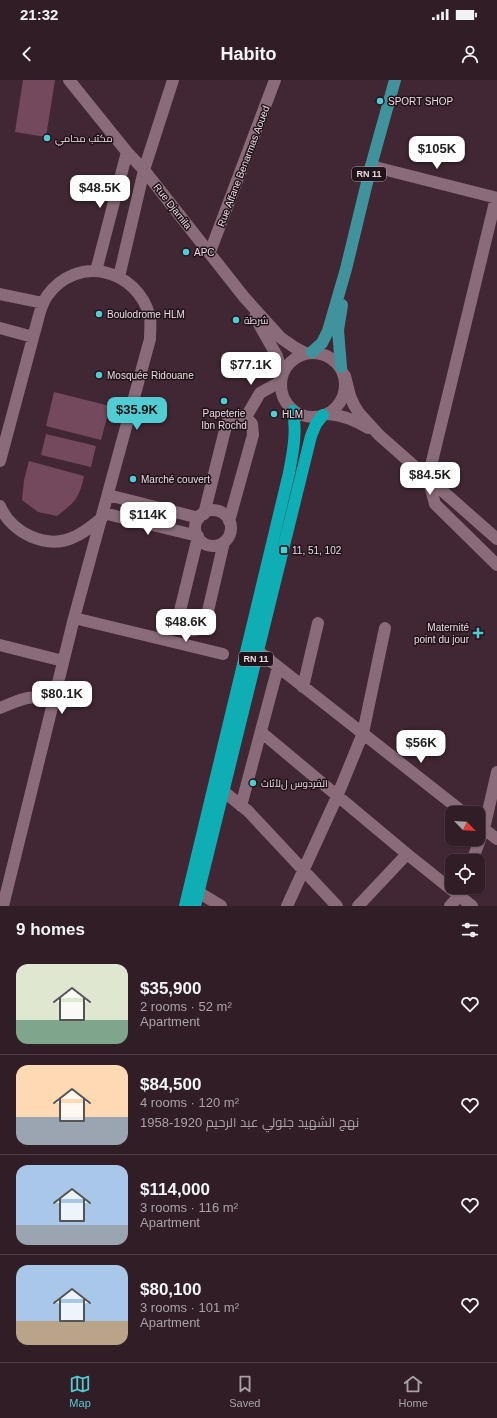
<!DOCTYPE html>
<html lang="en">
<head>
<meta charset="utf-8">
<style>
	body { margin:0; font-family:Helvetica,Cairo,sans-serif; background:#39262e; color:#f1f3f6; height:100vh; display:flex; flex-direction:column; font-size:15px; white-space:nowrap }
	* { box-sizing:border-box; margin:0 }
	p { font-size:13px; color:#a8a2a7 }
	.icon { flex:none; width:22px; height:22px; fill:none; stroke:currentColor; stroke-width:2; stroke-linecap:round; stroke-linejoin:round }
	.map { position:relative; height:826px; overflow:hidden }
	.panel { display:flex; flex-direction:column; background:#311d26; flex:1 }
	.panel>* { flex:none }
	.needle { width:26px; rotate:115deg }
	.fabs { position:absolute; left:445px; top:726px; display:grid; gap:8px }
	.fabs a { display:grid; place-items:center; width:40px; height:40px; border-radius:8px; background:#311d26; box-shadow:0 1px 3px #0004,0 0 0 1px #4c3b43; font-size:20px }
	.price { position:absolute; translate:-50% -34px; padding:0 9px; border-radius:8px; background:#fff; color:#222; font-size:13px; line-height:26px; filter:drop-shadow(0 1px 2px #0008) }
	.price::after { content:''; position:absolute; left:50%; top:24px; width:12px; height:9px; margin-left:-6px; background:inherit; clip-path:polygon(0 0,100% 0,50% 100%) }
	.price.current { background:#51ccd3; color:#111 }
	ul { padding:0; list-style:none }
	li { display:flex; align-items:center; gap:12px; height:100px; padding:0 16px }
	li+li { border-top:1px solid #4c3b43 }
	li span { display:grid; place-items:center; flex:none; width:112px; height:80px; border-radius:12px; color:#555 }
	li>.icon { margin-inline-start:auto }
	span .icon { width:48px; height:48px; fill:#fffc; stroke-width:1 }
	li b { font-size:17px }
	h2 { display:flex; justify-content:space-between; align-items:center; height:48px; padding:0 16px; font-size:17px }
	.status { display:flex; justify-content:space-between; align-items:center; height:28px; padding:0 20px; background:#311d26; direction:ltr }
	.status svg { height:11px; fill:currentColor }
	header { display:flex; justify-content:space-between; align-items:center; height:52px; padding:0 16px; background:#311d26; font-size:18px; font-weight:700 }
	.menu { display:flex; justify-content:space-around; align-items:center; height:56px; border-top:1px solid #4c3b43; background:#311d26; font-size:11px; color:#a8a2a7 }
	.menu a { display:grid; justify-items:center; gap:2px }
	.menu .current { color:#51ccd3 }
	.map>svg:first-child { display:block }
	.green { fill:#74485d }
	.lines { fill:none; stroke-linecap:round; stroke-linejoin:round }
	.minor { stroke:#8a6b79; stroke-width:12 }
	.major { stroke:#40939c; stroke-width:12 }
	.highway { stroke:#0fadb4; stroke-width:12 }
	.poi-dot { fill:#51ccd3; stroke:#20141a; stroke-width:1.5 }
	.labels { text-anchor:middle; stroke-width:3; stroke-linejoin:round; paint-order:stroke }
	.shield { fill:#20141a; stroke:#ae9ea5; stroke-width:1 }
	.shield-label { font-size:9px; font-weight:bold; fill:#ebd9e0 }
	.poi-label { font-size:10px; fill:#ebd9e0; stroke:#20141a; text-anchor:start }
	.street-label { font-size:10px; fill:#ebd9e0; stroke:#20141a }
</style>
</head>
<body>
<div class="status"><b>21:32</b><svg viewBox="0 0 49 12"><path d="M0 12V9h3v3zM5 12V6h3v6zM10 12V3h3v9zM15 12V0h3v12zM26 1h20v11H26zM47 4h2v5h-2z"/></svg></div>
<header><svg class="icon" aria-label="back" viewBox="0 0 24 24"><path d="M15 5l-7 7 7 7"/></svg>Habito<svg class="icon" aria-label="person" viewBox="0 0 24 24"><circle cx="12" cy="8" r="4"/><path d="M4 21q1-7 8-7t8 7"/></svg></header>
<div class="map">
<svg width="497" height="826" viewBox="0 0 497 826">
	<rect width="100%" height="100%" fill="#412733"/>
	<path class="green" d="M23 0H55L46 57 15 52Z
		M54 312 110 326 101 360 46 346Z
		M46 354 96 366 91 387 41 375Z
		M29 381 84 396C79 419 75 422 57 436L38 432 22 420 24 400Z"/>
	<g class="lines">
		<path class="minor" d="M69 0 127 72 144 90 244 217 281 258 294 267 305 273
			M371 86 497 118
			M496 118 428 398 435 424 497 485
			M210 172 275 0
			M96 191 127 72
			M119 197 144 90 173 0
			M0 214 43 223
			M255 237 277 276 282 294
			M0 248 33 257
			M281 305a32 32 0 1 1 64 0a32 32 0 1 1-64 0Z
			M345 296 350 316 354 325 359 333 379 355 497 459
			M328 334C343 335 355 340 368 348
			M246 337 260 313 280 302
			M0 381 38 239C40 231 42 223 47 216 77 174 137 188 150 237 151 244 150 252 150 259L74 538 3 826
			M108 415 199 438
			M0 426C11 453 47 470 74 457 84 453 93 445 102 438
			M195 448a18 18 0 1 1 36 0a18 18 0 1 1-36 0Z
			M103 433 198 456
			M204 434 227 342 231 337 239 335 246 337 252 344 253 355 229 441
			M198 457 178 539C180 554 196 553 205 544L224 462
			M74 538 223 574
			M0 565 63 581
			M258 571 464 733
			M303 607 318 543
			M0 628C23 619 29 613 53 622
			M261 652 407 774 472 826
			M223 711 248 731 337 826
			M241 726 278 587
			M479 745 497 759
			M472 781 484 749 497 692
			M198 812 221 826
			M287 826 336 719 363 653 385 548
			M358 826 407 774
			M450 826 459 816 463 807"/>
		<path class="major" d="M312 272 322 263 328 251 346 189 371 86 395 0
			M341 287 338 250 342 225"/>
		<path class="highway" d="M185 826 289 393C293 372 297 352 293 331
			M195 826 311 356 316 344 323 335"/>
	</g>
	<g class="poi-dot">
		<circle cx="380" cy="21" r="4"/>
		<circle cx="47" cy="58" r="4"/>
		<circle cx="186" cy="172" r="4"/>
		<circle cx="99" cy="234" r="4"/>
		<circle cx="236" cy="240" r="4"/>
		<circle cx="99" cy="295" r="4"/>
		<circle cx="224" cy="321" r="4"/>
		<circle cx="274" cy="334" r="4"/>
		<circle cx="133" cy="399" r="4"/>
		<rect x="280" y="466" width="8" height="8" rx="2"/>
		<path d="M476 547h4v4h4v4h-4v4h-4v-4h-4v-4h4z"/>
		<circle cx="253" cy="703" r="4"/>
	</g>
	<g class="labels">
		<g class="shield">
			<rect x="352" y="87" width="34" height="14" rx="3"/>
			<rect x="239" y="572" width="34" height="14" rx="3"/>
		</g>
		<g class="shield-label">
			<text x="369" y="97">RN 11</text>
			<text x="256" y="582">RN 11</text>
		</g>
		<g class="poi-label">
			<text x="388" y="25">SPORT SHOP</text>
			<text x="55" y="62">مكتب محامي</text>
			<text x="194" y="176">APC</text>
			<text x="107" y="238">Boulodrome HLM</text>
			<text x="244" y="244">شرطة</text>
			<text x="107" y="299">Mosquée Ridouane</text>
			<text x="224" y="337" text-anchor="middle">Papeterie<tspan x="224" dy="12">Ibn Rochd</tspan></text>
			<text x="282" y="338">HLM</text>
			<text x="141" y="403">Marché couvert</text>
			<text x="292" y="474">11, 51, 102</text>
			<text x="469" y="551" text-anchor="end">Maternité<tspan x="469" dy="12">point du jour</tspan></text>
			<text x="261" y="707">الفردوس لﻷثاث</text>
		</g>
		<g class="street-label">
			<text transform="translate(243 86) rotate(-69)" y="4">Rue Affane Benarmas Aoued</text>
			<text transform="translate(173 126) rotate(52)" y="4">Rue Djamila</text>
		</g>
	</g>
</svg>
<div class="fabs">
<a><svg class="needle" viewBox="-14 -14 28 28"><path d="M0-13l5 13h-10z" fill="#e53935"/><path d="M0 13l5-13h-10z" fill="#a8a2a7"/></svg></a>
<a><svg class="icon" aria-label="locate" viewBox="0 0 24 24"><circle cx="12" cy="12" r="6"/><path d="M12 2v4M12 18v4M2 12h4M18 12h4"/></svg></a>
</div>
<b class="price" style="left:437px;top:90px">$105K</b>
<b class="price" style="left:100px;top:129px">$48.5K</b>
<b class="price" style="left:251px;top:306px">$77.1K</b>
<b class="price current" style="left:137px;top:351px">$35.9K</b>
<b class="price" style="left:430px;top:416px">$84.5K</b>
<b class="price" style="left:148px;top:456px">$114K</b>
<b class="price" style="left:186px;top:563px">$48.6K</b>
<b class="price" style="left:62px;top:635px">$80.1K</b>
<b class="price" style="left:421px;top:684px">$56K</b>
</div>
<section class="panel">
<h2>9 homes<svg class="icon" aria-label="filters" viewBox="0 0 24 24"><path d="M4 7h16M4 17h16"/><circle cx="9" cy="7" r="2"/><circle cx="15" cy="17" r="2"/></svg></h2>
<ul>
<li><span style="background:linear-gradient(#dfe7d0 70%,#7fa58c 0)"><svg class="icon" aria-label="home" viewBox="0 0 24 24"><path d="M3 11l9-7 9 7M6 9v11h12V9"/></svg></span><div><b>$35,900</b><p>2 rooms · 52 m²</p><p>Apartment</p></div><svg class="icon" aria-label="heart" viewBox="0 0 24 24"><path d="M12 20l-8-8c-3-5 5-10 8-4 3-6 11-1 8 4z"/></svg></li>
<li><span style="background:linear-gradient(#ffd9b3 65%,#9aa5b1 0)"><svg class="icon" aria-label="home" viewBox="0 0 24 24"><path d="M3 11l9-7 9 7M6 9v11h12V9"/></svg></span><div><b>$84,500</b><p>4 rooms · 120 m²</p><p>نهج الشهيد جلولي عبد الرحيم 1920-1958</p></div><svg class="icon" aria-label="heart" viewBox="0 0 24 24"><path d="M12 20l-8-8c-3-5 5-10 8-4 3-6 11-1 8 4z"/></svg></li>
<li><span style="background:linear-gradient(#a9c7e8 75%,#9aa5b1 0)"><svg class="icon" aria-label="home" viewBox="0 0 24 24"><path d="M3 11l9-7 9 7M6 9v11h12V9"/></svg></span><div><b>$114,000</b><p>3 rooms · 116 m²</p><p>Apartment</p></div><svg class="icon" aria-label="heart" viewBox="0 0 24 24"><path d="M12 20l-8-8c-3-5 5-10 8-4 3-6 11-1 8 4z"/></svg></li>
<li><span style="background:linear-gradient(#a9c7e8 70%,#b9a48a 0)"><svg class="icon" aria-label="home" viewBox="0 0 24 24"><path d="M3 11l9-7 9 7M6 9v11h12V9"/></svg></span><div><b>$80,100</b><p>3 rooms · 101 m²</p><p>Apartment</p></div><svg class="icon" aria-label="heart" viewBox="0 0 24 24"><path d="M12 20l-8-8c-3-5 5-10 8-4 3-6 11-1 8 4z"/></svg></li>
</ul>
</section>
<nav class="menu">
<a class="current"><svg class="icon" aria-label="map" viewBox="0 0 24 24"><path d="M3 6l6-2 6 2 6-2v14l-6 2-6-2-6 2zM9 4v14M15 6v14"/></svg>Map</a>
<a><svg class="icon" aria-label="saved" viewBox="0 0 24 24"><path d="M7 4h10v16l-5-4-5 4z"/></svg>Saved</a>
<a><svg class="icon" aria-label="home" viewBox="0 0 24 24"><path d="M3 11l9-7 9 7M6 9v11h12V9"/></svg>Home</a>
</nav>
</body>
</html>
